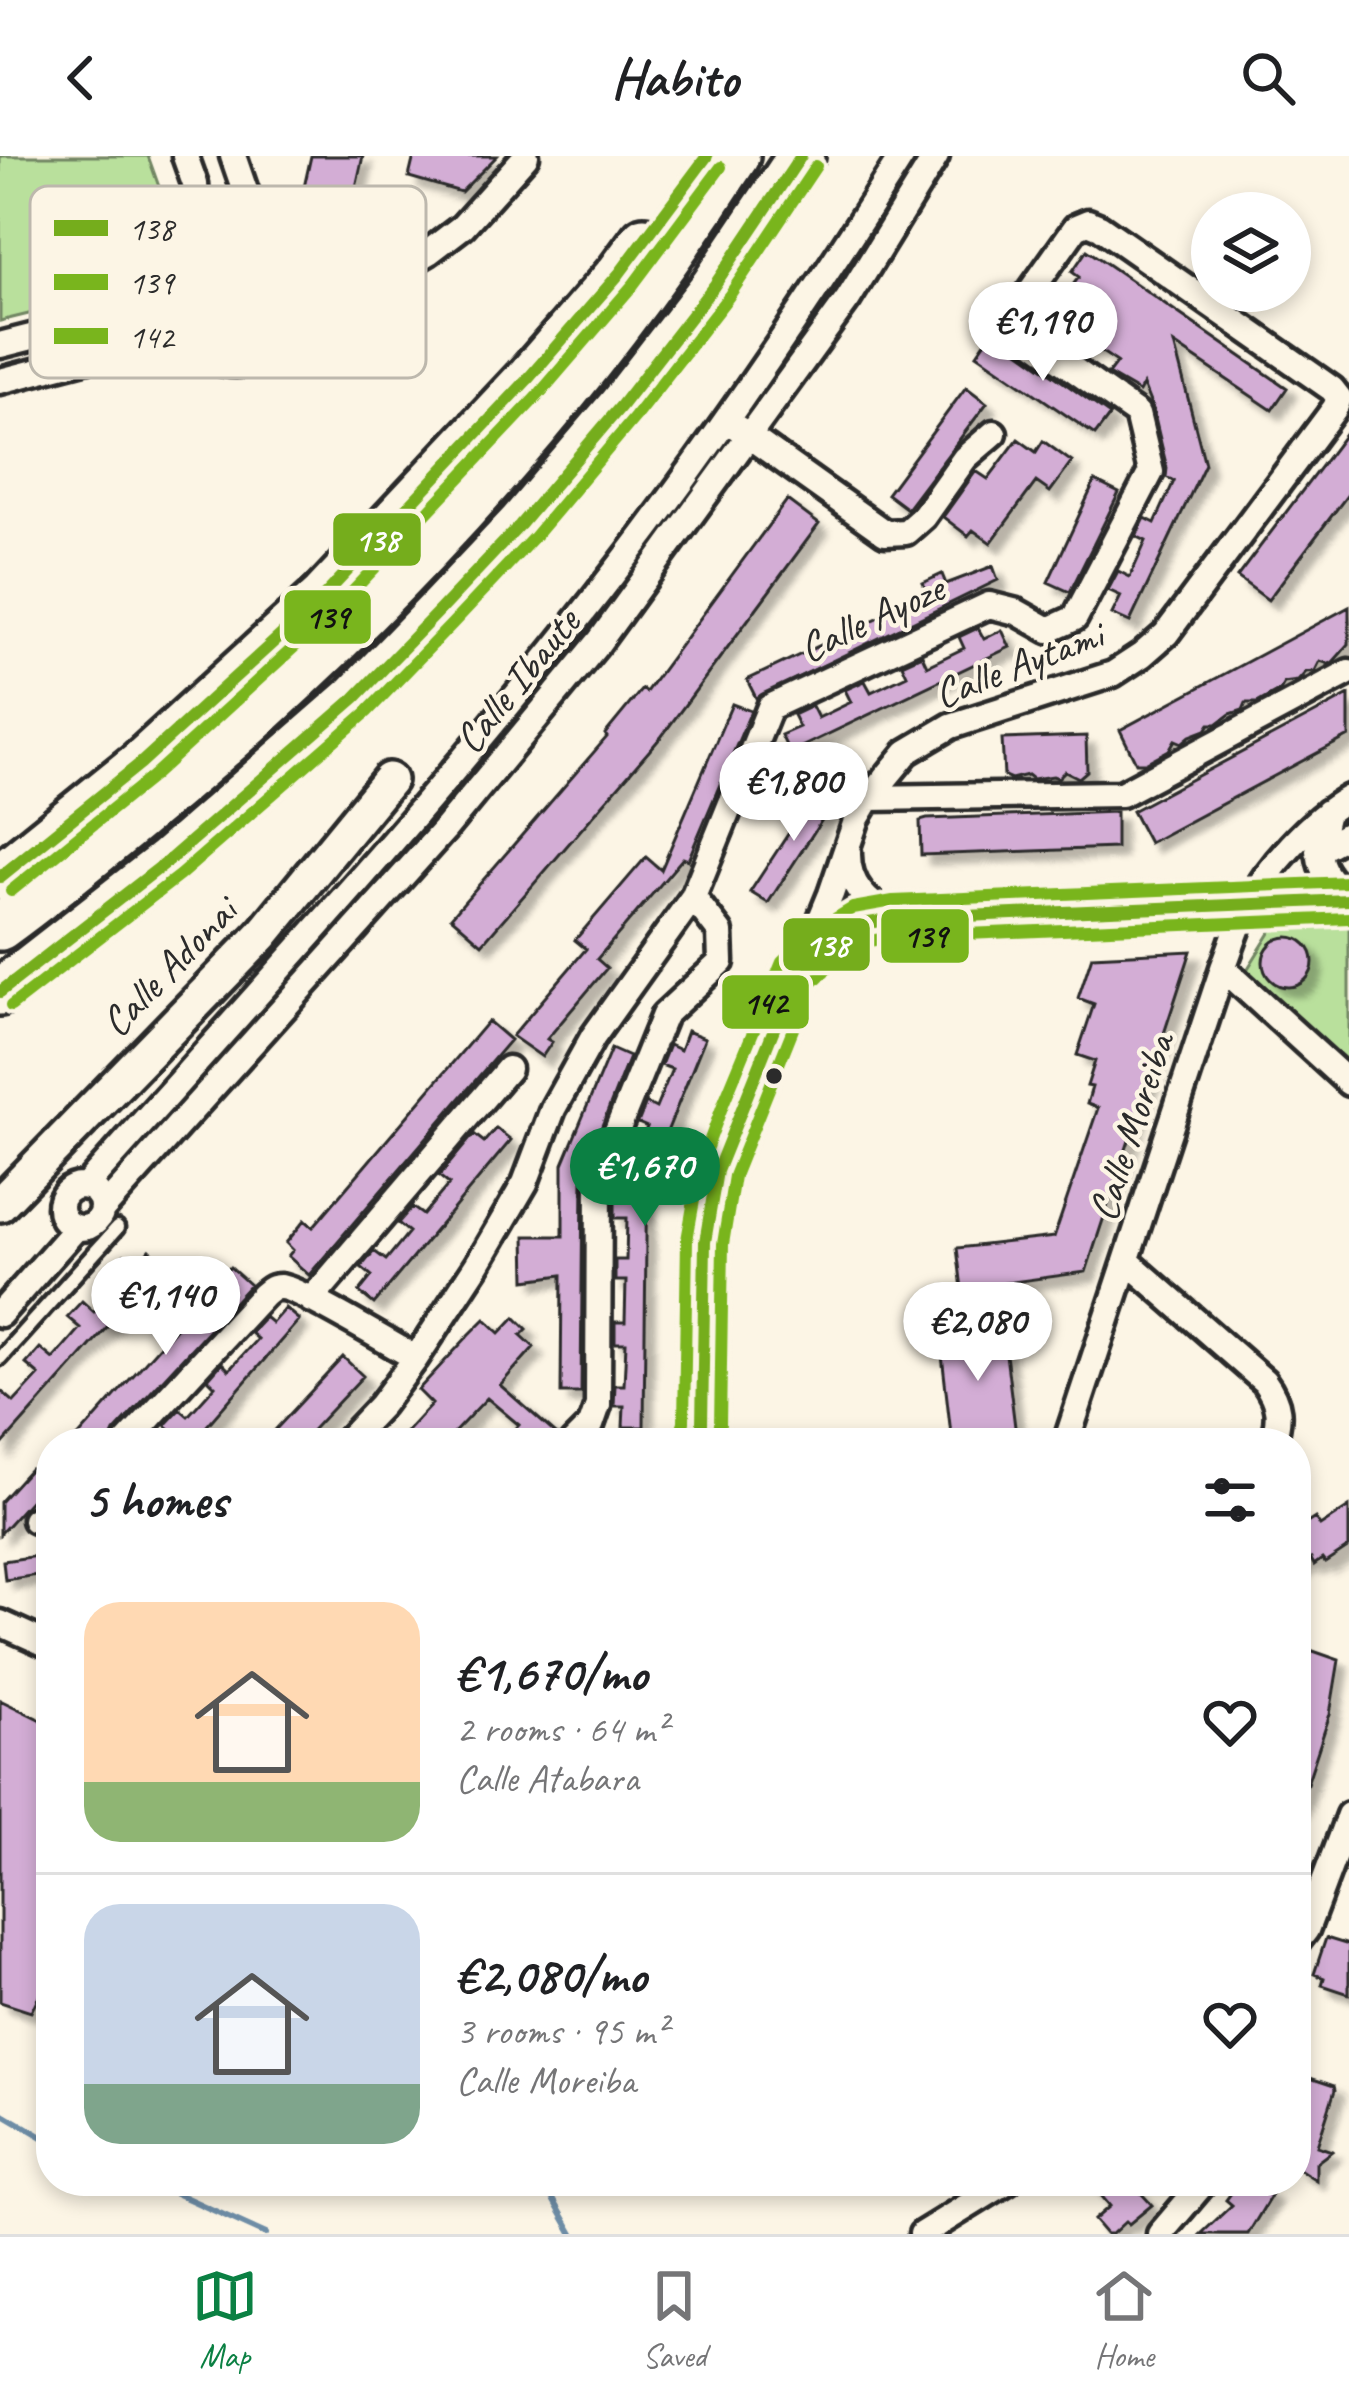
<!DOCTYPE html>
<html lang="en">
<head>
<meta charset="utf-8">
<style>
	body { margin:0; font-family:Caveat,sans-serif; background:#f2f2f2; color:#202124; height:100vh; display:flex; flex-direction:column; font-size:45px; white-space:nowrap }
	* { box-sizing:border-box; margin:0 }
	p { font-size:39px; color:#757577 }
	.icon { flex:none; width:66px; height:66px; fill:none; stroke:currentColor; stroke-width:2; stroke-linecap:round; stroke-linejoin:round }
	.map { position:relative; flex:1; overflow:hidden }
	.panel { position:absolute; left:36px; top:1272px; width:1275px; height:768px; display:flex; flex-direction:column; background:#fff; border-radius:48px; box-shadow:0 6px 18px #0003 }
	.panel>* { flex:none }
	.controls { position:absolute; left:1191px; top:36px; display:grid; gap:24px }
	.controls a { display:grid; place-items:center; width:120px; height:120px; border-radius:50%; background:#fff; box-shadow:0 6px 18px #0003; font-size:60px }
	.price { position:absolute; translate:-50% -102px; padding:0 27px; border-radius:42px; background:#fff; color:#222; font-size:39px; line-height:78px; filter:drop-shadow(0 3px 6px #0008) }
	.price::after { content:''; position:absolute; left:50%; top:72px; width:36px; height:27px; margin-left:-18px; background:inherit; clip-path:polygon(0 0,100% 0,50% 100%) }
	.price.on { background:#0b8043; color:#fff }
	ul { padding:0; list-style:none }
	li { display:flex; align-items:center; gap:36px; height:300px; padding:0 48px }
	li+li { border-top:3px solid #e0e0e0 }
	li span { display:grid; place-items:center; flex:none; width:336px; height:240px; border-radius:36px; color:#555 }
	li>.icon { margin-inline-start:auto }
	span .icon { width:144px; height:144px; fill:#fffc; stroke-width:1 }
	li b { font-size:51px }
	h2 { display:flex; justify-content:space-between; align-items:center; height:144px; padding:0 48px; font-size:51px }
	header { display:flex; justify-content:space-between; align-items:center; height:156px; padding:0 48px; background:#fff; font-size:54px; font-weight:800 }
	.tab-bar { display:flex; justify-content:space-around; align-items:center; height:168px; border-top:3px solid #e0e0e0; background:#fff; font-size:33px; color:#757577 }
	.tab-bar a { display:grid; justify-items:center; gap:6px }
	.tab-bar .on { color:#0b8043 }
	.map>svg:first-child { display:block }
	.green { fill:#b9e09c; stroke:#728664; stroke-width:3 }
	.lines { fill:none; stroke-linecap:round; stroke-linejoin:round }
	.stream { stroke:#6e8da6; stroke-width:6 }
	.building { fill:#d3add5; stroke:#2b2b2b; stroke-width:3; filter:url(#shadow) }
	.lane-casing { stroke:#2b2b2b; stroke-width:21 }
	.street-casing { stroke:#2b2b2b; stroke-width:33 }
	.secondary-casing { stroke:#2b2b2b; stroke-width:42 }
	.highway-casing { stroke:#2b2b2b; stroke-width:54 }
	.lane { stroke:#fcf5e5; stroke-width:12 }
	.street { stroke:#fcf5e5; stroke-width:24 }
	.secondary { stroke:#fcf5e5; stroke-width:33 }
	.highway { stroke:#fcf5e5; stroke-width:45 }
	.bus-1-casing { stroke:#fcf5e5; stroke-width:21 }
	.bus-2-casing { stroke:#fcf5e5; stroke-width:21 }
	.bus-3-casing { stroke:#fcf5e5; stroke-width:21 }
	.bus-1 { stroke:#75ad1c; stroke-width:12 }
	.bus-2 { stroke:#79b51d; stroke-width:12 }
	.bus-3 { stroke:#79b51d; stroke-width:12 }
	.bus-dot { fill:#2b2b2b; stroke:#fcf5e5; stroke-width:4.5 }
	.labels { text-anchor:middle; stroke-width:9; stroke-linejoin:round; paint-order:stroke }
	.street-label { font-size:42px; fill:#2b2b2b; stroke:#fcf5e5 }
	.key { fill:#fcf5e5; stroke:#bdb8ad; stroke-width:3 }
	.key-label { font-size:33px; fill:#2b2b2b }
	.line-badge { stroke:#fcf5e5; stroke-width:4.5 }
	.badge-label { font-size:33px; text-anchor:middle; font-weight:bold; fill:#fff }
	.pale-badge-label { font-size:33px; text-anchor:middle; font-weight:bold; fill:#111 }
</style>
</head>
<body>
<header><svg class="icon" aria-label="back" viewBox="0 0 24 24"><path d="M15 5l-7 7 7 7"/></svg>Habito<svg class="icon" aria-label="search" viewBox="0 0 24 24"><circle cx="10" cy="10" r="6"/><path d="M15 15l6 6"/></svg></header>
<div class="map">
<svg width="1349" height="2078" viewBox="0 0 1349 2078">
	<defs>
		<filter id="shadow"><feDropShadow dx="9" dy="9" stdDeviation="3" flood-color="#0004"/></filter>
	</defs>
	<rect width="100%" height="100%" fill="#fcf5e5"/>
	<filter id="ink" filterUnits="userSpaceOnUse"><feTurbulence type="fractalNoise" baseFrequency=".00833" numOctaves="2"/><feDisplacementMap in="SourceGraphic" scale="24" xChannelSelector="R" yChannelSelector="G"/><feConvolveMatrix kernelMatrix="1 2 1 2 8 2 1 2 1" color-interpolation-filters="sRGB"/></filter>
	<g filter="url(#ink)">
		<path class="green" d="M0 0H148L167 53 131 133 0 165Z
			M1349 765V912L1242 822 1275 769Z"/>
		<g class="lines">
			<path class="stream" d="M0 1956 51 1986
				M149 2025 266 2078
				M533 2025 549 2036 573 2078"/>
		</g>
		<path class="building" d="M311 0H363L352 49 303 36Z
			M414 0H497L461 36 409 21Z
			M1087 94 1287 232 1272 254 1174 188 1205 308 1130 466 1112 458 1121 440 1108 434 1118 415 1130 421 1146 385 1136 380 1145 362 1155 367 1174 325 1166 321 1167 312 1153 254 1143 229 1139 236 1108 218 1117 206 1084 184 1076 195 1058 183 1066 171 1049 160 1079 121 1072 116Z
			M992 176 1110 259 1095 279 977 198Z
			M966 231 987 247 907 353 887 338Z
			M1349 273V337L1268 444 1237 421Z
			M1018 283 1036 296 1043 285 1072 306 1050 336 1036 326 991 387 973 374 968 380 943 361 976 315 988 323Z
			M1095 325 1119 337 1070 436 1048 426Z
			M787 344 819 368 662 580 482 788 451 761 607 581 605 578 642 533 646 536Z
			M993 410 998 424 756 542 747 524 928 438 923 427 942 418 946 428Z
			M1349 451V488L1333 506 1330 508 1320 505 1315 515 1306 516 1298 525 1284 527 1280 534 1257 547H1246L1243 554 1230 558 1217 568H1210L1206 574 1190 580 1182 587 1175 584 1169 594 1145 607H1136L1120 574Z
			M978 472 984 483 1002 474 1010 491 795 594H788L781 579 799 571 793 559 812 550 818 562 851 546 845 534 865 525 871 536 907 519 902 508 922 499 927 510 964 492 959 481Z
			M1349 539V580L1149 687 1132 655Z
			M732 548 751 555 688 704 683 702 597 803 607 812 547 883 552 886 542 901 512 880 586 793 575 784 646 701 661 714Z
			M1086 580 1087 615 1079 622 1065 615 1058 622 1053 620 1033 623 1028 619 1011 623 1004 620 1002 583Z
			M821 628 838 639 768 747 750 736Z
			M1116 656V692L921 699 920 665 927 663Z
			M1263 806a25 25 0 1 1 50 0a25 25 0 1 1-50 0Z
			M1191 795 1086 1116 962 1133 957 1092 1054 1081 1098 952 1087 948 1092 931 1087 930 1095 905 1077 899 1094 848 1078 842 1092 800Z
			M488 865 510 884 309 1119 288 1100 293 1094 286 1087 305 1064 313 1071Z
			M687 875 705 882 658 998 647 993 644 1271H623L624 1250H614L615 1229H624L626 1187H615V1166H625L626 1125H615V1104H626L627 1062H615V1041H627L628 1013 647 971 638 967 646 947 656 952 672 913 661 909 669 889 680 894Z
			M611 893 629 901 583 1018 581 1237H561L562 1119 526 1124 525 1080H563V1008Z
			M496 972 511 984 374 1148 359 1136 372 1120 361 1111 374 1095 386 1104 409 1076 398 1067 412 1051 423 1059 449 1028 439 1020 474 978 484 986Z
			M150 1094 164 1107 0 1291V1234L14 1246 39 1219 26 1208 40 1192 53 1203 80 1172 67 1161 82 1145 94 1156 122 1126 109 1115 124 1099 136 1110Z
			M230 1111 250 1129 114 1276 109 1287H73Z
			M285 1152 299 1164 192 1287H164L174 1276 165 1269 180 1253 188 1260 215 1230 208 1223 222 1207 229 1214 257 1183 250 1177 265 1161 272 1167Z
			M515 1161 527 1173 521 1179 534 1191 500 1229 556 1278 548 1287H503L519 1269 487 1242 444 1287H396L432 1248 418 1234 470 1178 485 1163 500 1177Z
			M1002 1166 1017 1287H952L939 1173Z
			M343 1201 363 1220 300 1287H263Z
			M30 1313 46 1327 0 1378V1346Z
			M1349 1351V1391L1325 1407 1322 1403 1314 1409 1311 1403 1296 1413V1374L1315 1362 1320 1370Z
			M51 1398V1417L5 1424 3 1405Z
			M1296 1489 1339 1504 1330 1558 1299 1652 1296 1651Z
			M0 1544 51 1569V1815L31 1856 0 1846Z
			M1326 1782 1349 1789V1838L1322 1829 1324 1822 1314 1818Z
			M1307 1921 1334 1930 1335 1934 1317 1990 1332 1995 1316 2007V2024L1296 2011V1931L1298 1925Z
			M1089 2025H1130L1152 2049 1129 2068 1126 2065 1112 2078H1106L1094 2064 1110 2050Z
			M1240 2025H1249L1272 2038 1248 2078H1201L1232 2049 1226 2044Z"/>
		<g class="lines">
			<g class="lane-casing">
				<path id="lane" d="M0 1202 117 1072"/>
			</g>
			<g class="street-casing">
				<path id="street" d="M185 0 195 28 199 86
					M233 0 261 81
					M170 142a66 66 0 1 1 132 0a66 66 0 1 1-132 0Z
					M293 108 357 125 375 126
					M295 174 429 96 463 70 526 0
					M0 189 114 160 148 146 171 120
					M0 225 123 193 188 190
					M739 273 885 377 906 376 923 361 965 302 994 277
					M869 642 1121 638 1349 516
					M1327 656C1316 702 1313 709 1349 743
					M1318 695 1349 678
					M848 696C847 729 867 747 894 763
					M807 808C834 781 856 770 894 763L1349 744
					M1223 812 1349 927
					M60 1051a21 21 0 1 1 42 0a21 21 0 1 1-42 0Z
					M85 1031C250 846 419 663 574 468 693 319 800 161 902 0
					M103 1053 444 674 599 486 848 143 936 0
					M1127 1105 1264 1225C1280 1247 1281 1262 1272 1287
					M311 1144 508 913
					M0 1158 76 1072
					M126 1287 263 1139C269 1134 271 1131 280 1131 297 1131 394 1190 416 1202
					M345 1287 381 1249 416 1202 477 1109 525 1027 553 953 593 881 693 741 770 551 989 449 1017 456 1049 474 1075 462 1151 316 1137 258 1019 175 1014 166 1018 153 1076 71 1088 66 1100 71 1332 233 1339 242 1335 252 1166 478 1142 499 1113 518 951 570 907 596 869 642 857 662 831 738 717 1015 705 1086 702 1269 696 1287
					M573 1287 591 1269 598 1249 599 1019 664 859 721 806 720 776 693 741
					M1066 1287 1223 812C1231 792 1237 770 1247 751 1267 712 1311 663 1349 642
					M35 1364 51 1361
					M0 1467 51 1490
					M1296 1787 1306 1774 1349 1659
					M922 2078 1008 2025
					M1160 2078 1205 2025"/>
			</g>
			<g class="secondary-casing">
				<path id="secondary" d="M0 1048 262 779 389 624"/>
			</g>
			<g class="highway-casing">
				<path id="highway" d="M0 721 141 607 324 440 527 224 619 118 644 84
					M0 771C54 732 105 689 156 647 380 460 579 246 736 0
					M0 836 168 705 355 542 439 455 520 369 621 250 714 130 801 0"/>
			</g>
			<use href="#lane" class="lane"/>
			<use href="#street" class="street"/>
			<use href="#secondary" class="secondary"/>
			<use href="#highway" class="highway"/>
			<g class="bus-1-casing">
				<path id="bus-1" d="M0 721 141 607 324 440 527 224 619 118 707 0
					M0 836 168 705 355 542 439 455 520 369 621 250 714 130 801 0
					M696 1287 702 1269 705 1086 717 1015 796 818 826 789 862 768 894 763 1349 744"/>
			</g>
			<g class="bus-2-casing">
				<path id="bus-2" d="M11 735 153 620 337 452 541 236 633 129 721 11
					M11 850 180 719 367 556 452 468 534 381 635 261 729 140 816 10
					M715 1287 720 1269 723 1088 734 1020 811 828 837 803 868 785 896 781 1349 762"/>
			</g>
			<g class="bus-3-casing">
				<path id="bus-3" d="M679 1281 684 1266 687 1084 700 1010 724 946 782 806 815 775 853 752 893 745 1348 726"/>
			</g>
			<use href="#bus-1" class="bus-1"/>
			<use href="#bus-2" class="bus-2"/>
			<use href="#bus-3" class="bus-3"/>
		</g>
	</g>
	<circle class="bus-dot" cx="774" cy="920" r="10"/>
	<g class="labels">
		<g class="street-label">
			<text transform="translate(871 461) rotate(-25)" y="15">Calle Ayoze</text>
			<text transform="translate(1018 507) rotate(-21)" y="15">Calle Aytami</text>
			<text transform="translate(516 524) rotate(-51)" y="15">Calle Ibaute</text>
			<text transform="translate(168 810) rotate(-46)" y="15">Calle Adonai</text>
			<text transform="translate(1130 971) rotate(-72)" y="15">Calle Moreiba</text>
		</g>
	</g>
	<rect x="30" y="30" width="396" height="192" rx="18" class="key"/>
	<rect x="54" y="64" width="54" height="16" fill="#75ad1c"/>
	<rect x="54" y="118" width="54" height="16" fill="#79b51d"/>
	<rect x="54" y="172" width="54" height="16" fill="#79b51d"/>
	<g class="key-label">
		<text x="129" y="84">138</text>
		<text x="129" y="138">139</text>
		<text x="129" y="192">142</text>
	</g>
	<g class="line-badge">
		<rect x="331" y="355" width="92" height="57" rx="12" fill="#75ad1c"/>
		<rect x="282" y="432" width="91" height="58" rx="12" fill="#79b51d"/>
		<rect x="879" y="751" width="92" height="58" rx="12" fill="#79b51d"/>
		<rect x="781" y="760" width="91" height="57" rx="12" fill="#75ad1c"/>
		<rect x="720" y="817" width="91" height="58" rx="12" fill="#79b51d"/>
	</g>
	<g class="badge-label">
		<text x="377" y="395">138</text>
		<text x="827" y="800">138</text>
	</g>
	<g class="pale-badge-label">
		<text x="327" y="472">139</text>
		<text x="925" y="791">139</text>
		<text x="765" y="858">142</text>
	</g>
</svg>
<div class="controls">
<a><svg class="icon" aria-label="layers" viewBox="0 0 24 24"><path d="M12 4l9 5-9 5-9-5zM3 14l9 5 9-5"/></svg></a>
</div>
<b class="price" style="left:1043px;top:228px">€1,190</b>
<b class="price" style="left:794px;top:688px">€1,800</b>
<b class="price on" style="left:645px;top:1073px">€1,670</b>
<b class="price" style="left:166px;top:1202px">€1,140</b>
<b class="price" style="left:978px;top:1228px">€2,080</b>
<section class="panel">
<h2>5 homes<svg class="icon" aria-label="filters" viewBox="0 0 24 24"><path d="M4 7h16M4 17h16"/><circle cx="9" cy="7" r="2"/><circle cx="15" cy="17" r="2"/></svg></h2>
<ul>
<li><span style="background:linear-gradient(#ffd9b3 75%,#8fb573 0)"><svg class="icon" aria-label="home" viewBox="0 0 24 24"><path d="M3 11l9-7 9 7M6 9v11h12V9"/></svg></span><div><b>€1,670/mo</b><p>2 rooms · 64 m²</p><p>Calle Atabara</p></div><svg class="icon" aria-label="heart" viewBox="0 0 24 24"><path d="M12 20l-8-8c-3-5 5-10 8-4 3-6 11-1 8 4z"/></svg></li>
<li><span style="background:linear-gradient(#c9d6e8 75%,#7fa58c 0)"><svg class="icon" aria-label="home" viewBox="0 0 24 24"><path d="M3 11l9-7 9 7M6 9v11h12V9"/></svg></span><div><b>€2,080/mo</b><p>3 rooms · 95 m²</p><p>Calle Moreiba</p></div><svg class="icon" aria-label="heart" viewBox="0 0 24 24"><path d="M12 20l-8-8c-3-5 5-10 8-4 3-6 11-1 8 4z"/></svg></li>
</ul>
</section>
</div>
<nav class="tab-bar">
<a class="on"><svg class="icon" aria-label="map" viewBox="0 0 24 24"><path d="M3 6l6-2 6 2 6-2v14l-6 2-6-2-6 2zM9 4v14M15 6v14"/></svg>Map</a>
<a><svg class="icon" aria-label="saved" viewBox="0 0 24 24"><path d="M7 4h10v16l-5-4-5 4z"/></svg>Saved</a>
<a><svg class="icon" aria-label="home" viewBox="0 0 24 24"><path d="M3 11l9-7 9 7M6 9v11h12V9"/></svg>Home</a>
</nav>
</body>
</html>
